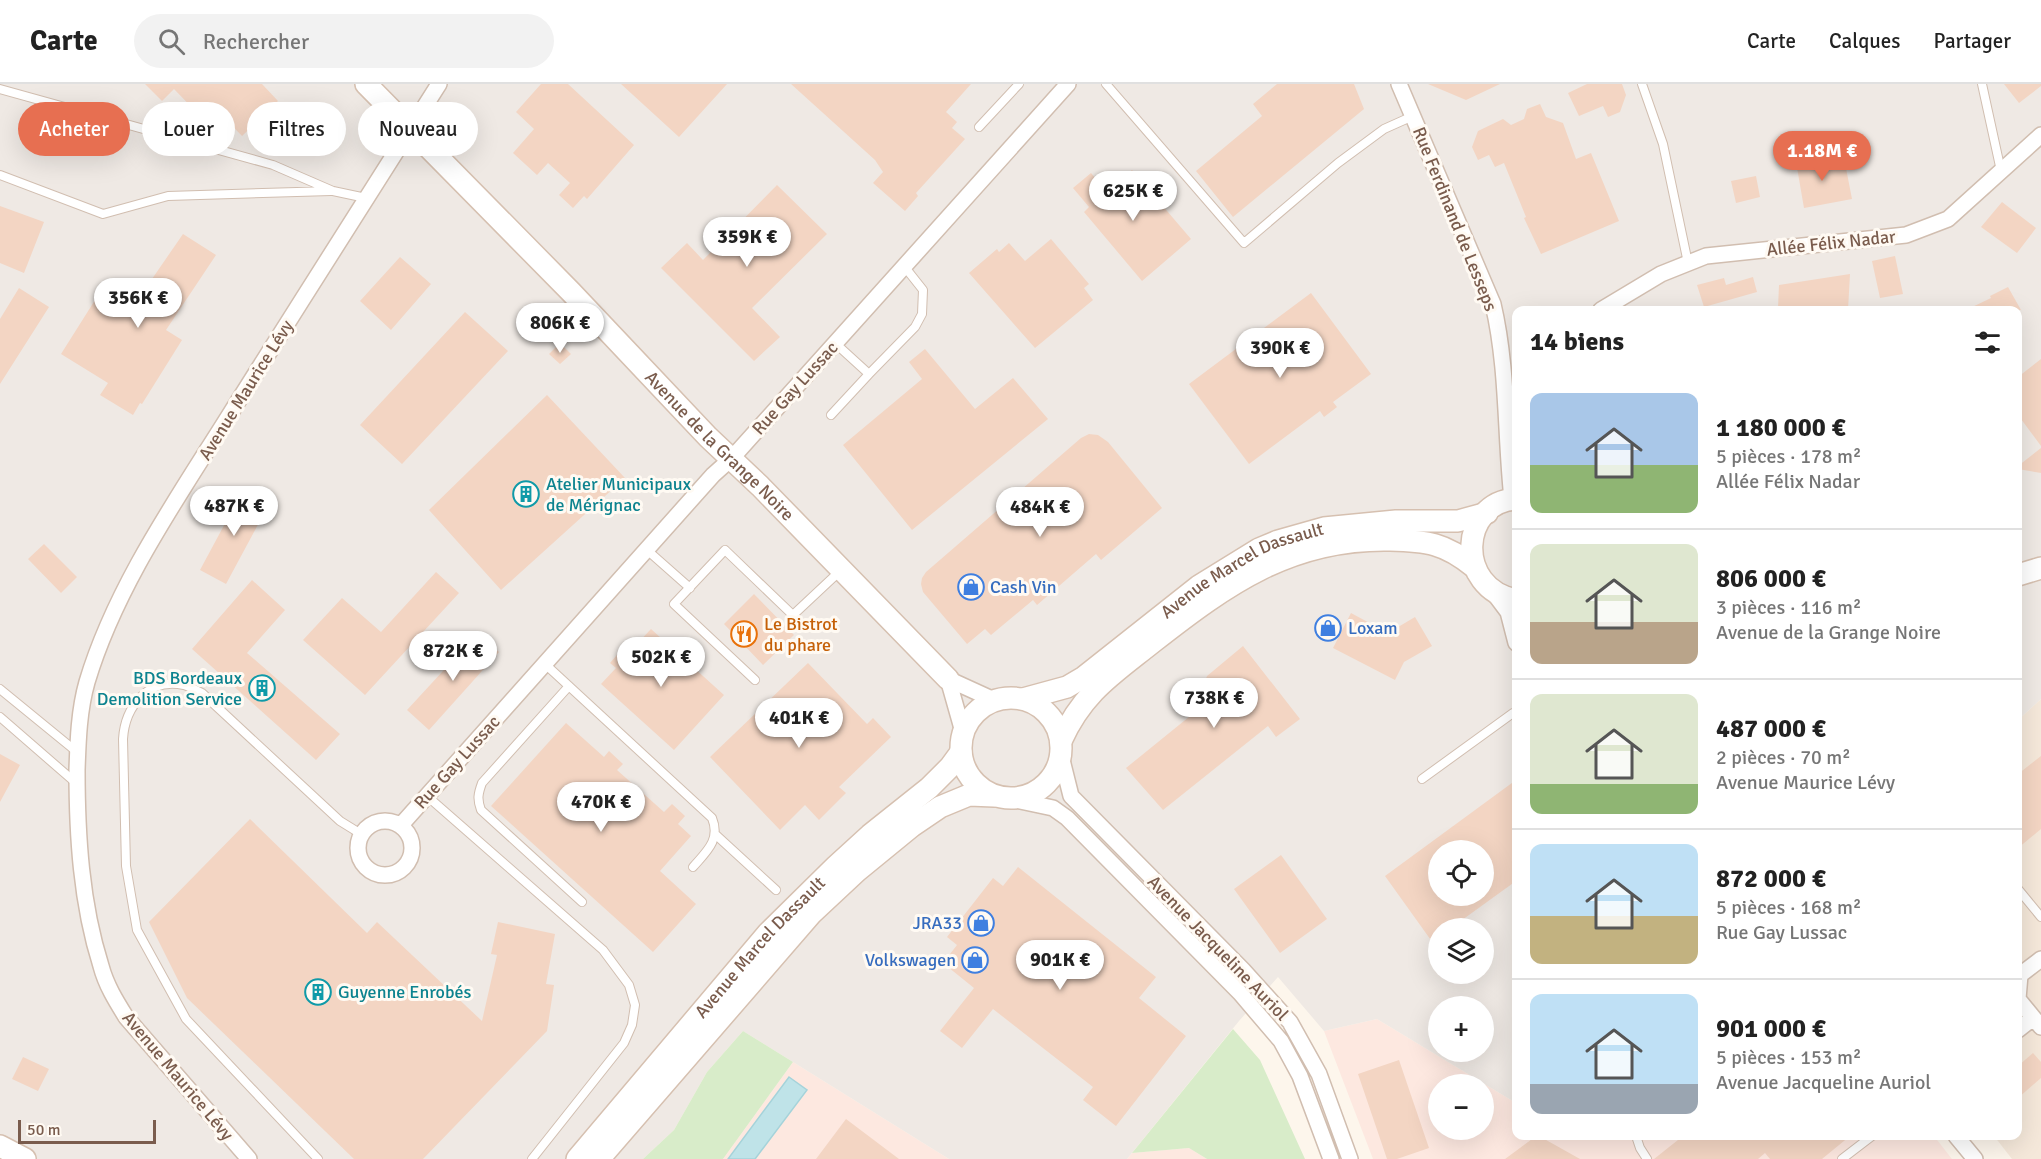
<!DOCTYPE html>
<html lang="fr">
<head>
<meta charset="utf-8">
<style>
	body { margin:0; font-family:Signika,sans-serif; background:#f2f2f2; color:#222; height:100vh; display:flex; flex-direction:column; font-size:22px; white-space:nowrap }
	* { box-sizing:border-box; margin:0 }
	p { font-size:20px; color:#767676 }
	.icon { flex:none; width:33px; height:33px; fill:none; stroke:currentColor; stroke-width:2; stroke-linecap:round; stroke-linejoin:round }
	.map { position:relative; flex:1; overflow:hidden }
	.drawer { position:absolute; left:1512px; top:222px; width:510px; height:834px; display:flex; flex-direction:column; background:#fff; border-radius:12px; box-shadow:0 6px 24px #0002 }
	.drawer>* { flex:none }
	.hud { position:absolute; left:18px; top:18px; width:570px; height:54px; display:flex; gap:12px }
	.tools { position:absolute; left:1428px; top:756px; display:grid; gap:12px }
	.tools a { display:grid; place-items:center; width:66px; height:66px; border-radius:50%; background:#fff; box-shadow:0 6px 24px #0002; font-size:30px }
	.scale { position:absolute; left:18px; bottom:15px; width:138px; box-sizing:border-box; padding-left:6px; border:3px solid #7a5c4d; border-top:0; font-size:16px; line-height:21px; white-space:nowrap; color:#7a5c4d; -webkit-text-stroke:4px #fffaf3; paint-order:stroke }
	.price { position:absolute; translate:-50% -51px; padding:0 14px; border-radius:21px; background:#fff; color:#222; font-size:20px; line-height:39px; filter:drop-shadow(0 2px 3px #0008) }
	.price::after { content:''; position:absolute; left:50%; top:36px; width:18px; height:14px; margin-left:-9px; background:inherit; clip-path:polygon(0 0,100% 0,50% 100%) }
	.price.current { background:#e76f51; color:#fff }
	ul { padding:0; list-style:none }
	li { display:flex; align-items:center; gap:18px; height:150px; padding:0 18px }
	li+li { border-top:2px solid #e0e0e0 }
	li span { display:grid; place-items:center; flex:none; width:168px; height:120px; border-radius:12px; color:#555 }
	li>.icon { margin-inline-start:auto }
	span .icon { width:72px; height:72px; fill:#fffc; stroke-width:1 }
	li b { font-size:26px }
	h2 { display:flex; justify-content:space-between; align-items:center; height:72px; padding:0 18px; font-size:26px }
	.tag { padding:0 21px; border-radius:27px; background:#fff; box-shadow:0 6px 24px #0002; font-size:21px; line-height:54px }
	.tag.current { background:#e76f51; color:#fff }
	header { display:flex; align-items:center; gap:36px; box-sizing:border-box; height:84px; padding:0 30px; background:#fff; border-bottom:2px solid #e0e0e0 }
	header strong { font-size:28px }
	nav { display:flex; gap:33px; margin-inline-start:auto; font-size:21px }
	.search { width:420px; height:54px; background:#f2f2f2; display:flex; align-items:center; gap:15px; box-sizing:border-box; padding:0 21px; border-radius:33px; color:#767676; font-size:22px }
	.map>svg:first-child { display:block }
	.residential { fill:#f5e8da }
	.commercial { fill:#fde8e0; fill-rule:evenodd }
	.industrial { fill:#efe9e4; fill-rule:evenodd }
	.green { fill:#d8ecc9 }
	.water { fill:#bfe3e8; stroke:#a5d3da; stroke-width:1.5 }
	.building { fill:#f3d5c3; fill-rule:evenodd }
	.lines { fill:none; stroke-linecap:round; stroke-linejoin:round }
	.lane-casing { stroke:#d1beb0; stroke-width:10 }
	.street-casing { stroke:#d1beb0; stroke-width:18 }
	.secondary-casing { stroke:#d6c0b0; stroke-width:24 }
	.lane { stroke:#fff; stroke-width:8 }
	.street { stroke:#fff; stroke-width:15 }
	.secondary { stroke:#fff; stroke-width:21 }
	.labels { text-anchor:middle; stroke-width:6; stroke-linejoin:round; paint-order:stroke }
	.street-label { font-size:18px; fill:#7a5c4d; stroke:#fffaf3 }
	.culture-label { font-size:18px; fill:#0d838f; stroke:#fffaf3; text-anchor:start }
	.shop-label { font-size:18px; fill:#366cbe; stroke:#fffaf3; text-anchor:start }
	.food-label { font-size:18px; fill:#c56008; stroke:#fffaf3; text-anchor:start }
</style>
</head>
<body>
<header>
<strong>Carte</strong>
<div class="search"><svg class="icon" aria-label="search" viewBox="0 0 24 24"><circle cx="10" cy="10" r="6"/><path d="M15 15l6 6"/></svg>Rechercher</div>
<nav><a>Carte</a><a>Calques</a><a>Partager</a></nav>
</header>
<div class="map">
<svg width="2041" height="1075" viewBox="0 0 2041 1075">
	<rect width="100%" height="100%" fill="#fdf6ec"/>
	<path class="residential" d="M2041 615V1075H2012L1994 1052H2018V636Z"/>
	<path class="commercial" d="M1377 935 1516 1019V1052H1934L1952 1075H1373L1324 947ZM1438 1000H1484V1046H1438Z
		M793 978 949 1075H723Z
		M1189 1064 1207 1075H1127L1132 1069Z"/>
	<path class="industrial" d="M0 0H2041V615L2018 636V226H1516V1019L1377 935 1324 947 1278 893 1239 937 1127 1075H949L743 947 707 988 674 1046 643 1075H0ZM1438 766H1484V812H1438ZM1438 844H1484V890H1438ZM1438 922H1484V968H1438Z"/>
	<path class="green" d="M1233 945 1260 976 1305 1075H1207L1189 1064 1132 1069Z
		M743 947 793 978 723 1075H643L674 1046 707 988Z"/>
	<path class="water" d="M789 993 807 1006 755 1075H728Z"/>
	<path class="building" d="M145 0H262L278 17 242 52 215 24 203 35 174 5 162 17Z
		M541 0H568L634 61 587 115 584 112 573 124 559 111 570 99 548 79 537 91 513 69 534 45 516 28Z
		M621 0H727L679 53Z
		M791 0H971L946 28 957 38 952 44 965 55 916 109 918 112 905 127 873 99 883 88 875 76Z
		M1277 0H1354L1364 25 1233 133 1196 87 1262 32 1253 20Z
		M1428 0H1500L1466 16Z
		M1587 0H1622L1626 11 1620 28 1608 33 1603 22 1579 32 1568 9Z
		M2004 0H2041V2L2019 19Z
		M1540 20 1546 33 1563 39 1576 75 1591 69 1619 137 1541 170 1524 134 1526 133 1504 79 1495 83 1489 71 1478 76 1472 63 1478 47 1503 35 1511 41 1524 35 1527 25Z
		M1816 68 1819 84 1845 79 1852 115 1804 124 1795 72Z
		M1132 86 1191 155 1142 197 1084 128 1089 123 1073 104 1091 89 1107 108Z
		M1756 92 1760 113 1736 119 1731 97Z
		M777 101 827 150 752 224 780 253 754 277 661 184 687 159 703 176Z
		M2002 118 2036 144 2017 169 1981 143Z
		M0 122 44 138 24 189 0 179Z
		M183 150 216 171 166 246 182 256 142 320 140 319 133 331 100 311 108 299 61 270 102 205 132 224Z
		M1051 155 1089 200 1084 204 1093 216 1035 264 969 189 997 165 999 168 1009 159 1025 177Z
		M1895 172 1903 210 1880 214 1872 177Z
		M400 173 431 200 391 246 360 217Z
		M1850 190 1848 226 1778 224 1779 201Z
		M1753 193 1757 208 1704 223 1697 201 1724 194 1726 201Z
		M2008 203 2021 226H1966L1991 214 1990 212Z
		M19 204 49 223 0 300V235Z
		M1311 209 1371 290 1333 318 1337 323 1324 333 1320 327 1249 380 1189 300Z
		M465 228 508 267 402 380 360 341Z
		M560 259 571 270 560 280 549 270Z
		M925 265 975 325 1013 294 1048 335 912 446 843 361 922 295 909 278Z
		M2041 275V362L2018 331V293Z
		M547 311 625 394 501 506 429 426Z
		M1089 350 1098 351 1108 358 1162 424 1101 476 1096 470 1037 521 1033 516 991 551 985 545 967 560 923 508 921 500 922 494 926 488 1081 354Z
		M2041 364V389L2018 385V382Z
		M243 406 269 420 226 500 200 486Z
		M44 460 77 493 61 509 28 475Z
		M436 488 459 509 365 611 303 556 342 514 381 548Z
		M252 496 285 526 247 569 340 650 316 676 192 565Z
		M754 510 794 551 763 581 724 540Z
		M1351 529 1388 549 1415 533 1432 562 1404 578 1395 596 1333 564Z
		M651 545 724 611 674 666 601 600 616 584 610 579 630 556 636 561Z
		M478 549 499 568 429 646 407 626Z
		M1243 562 1300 635 1276 653 1268 642 1163 726 1126 684 1200 624 1192 613 1203 603 1207 592Z
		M808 579 867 640 873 634 891 653 839 703 846 709 819 736 805 721 780 746 710 673Z
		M566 639 604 673 609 667 623 680 617 686 664 728 672 720 685 732 678 740 691 752 660 787 696 820 653 868 491 722Z
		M0 670 20 681 0 718Z
		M2041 672V745L2018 764V690Z
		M1516 696V797L1451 844H1438V866L1385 792ZM1438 766H1484V812H1438Z
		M250 735 367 849 377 838 482 937 497 871 491 870 498 838 555 850 546 900 554 901 547 947 423 1075H354L187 914 149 838Z
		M1281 771 1327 835 1280 869 1234 805Z
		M1018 783 1156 893 1139 914 1186 952 1116 1042 1083 1016 1093 1003 993 925 962 964 940 947 974 904 943 879 957 861 947 853 993 794 1003 802Z
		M2033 969 2041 978V994L2018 1014V982Z
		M23 973 49 985 38 1007 12 995Z
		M1399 976 1429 1064 1397 1075H1387L1358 990Z
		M846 1035 899 1075H816Z
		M1536 1052H1539L1580 1075H1505Z
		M1683 1052H1850L1822 1075H1770L1765 1069 1758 1075H1654Z"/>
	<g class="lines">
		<g class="lane-casing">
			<path id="lane" d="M1106 0 1244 159 1338 79 1384 45 1413 32
				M1642 0 1663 60 1688 179
				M1982 0 2001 87
				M0 5 273 81 333 107 366 114
				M979 43 1019 0
				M0 91 103 130 168 112 331 107
				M835 259 869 290 915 243 922 230 923 206 904 182
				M831 331 869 290
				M647 466 690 504
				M793 531 840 487
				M545 580 712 734C721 756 706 768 693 783
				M755 596 674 520 725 466 800 538
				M569 602 482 699C478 710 477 715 481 726L582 818
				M0 605 77 668
				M0 633 76 699
				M1422 695 1513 629 1516 630
				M427 712 603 866 629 901 635 921 632 941 624 959 532 1075
				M716 751 776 806
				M2018 805 2041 833
				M1636 1052 1640 1064 1647 1075
				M318 1075 186 935 137 846 126 782 123 655C125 623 148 593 184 601 190 603 196 606 202 609L340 737 361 750
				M1842 1075 1872 1052"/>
		</g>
		<g class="street-casing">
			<path id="street" d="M1399 0 1493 220C1508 284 1505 350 1512 415
				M1601 226 1661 190 1706 172 1906 151 1948 135 2041 51
				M1493 508 1508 528 1516 559
				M948 595 963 648
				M948 595 994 616
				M1061 672 1071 712 1243 886 1290 938 1319 990 1350 1075
				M1011 715 1053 724 1067 734 1240 909 1281 957 1300 992 1331 1075
				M358 764a27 27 0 1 1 54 0a27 27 0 1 1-54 0Z
				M401 741 713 391 732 374 1068 0
				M2041 875 2020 891 2018 915 2041 943
				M2018 946 2033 934
				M1956 1052 1975 1075
				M249 1075 126 933C116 917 106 901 101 882 81 819 77 751 77 686 78 656 79 626 87 598 116 501 179 412 232 327 301 218 369 109 439 0"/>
		</g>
		<g class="secondary-casing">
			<g id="secondary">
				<path id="s1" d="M366 0 571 208 708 353 760 402 948 595"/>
				<path d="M1516 415C1460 418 1454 504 1516 516"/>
				<path d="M2018 491 2041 484"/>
				<circle cx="1011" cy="664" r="50"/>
				<path id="s2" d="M1023 615 1067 603 1084 593 1199 502 1259 465 1278 457 1324 444 1396 437H1458L1487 429"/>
				<path d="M1061 657C1083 608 1113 590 1153 558 1227 500 1291 454 1390 456 1427 457 1445 459 1474 483"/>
				<path d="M0 1062 25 1075"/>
				<path id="s3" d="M577 1075 768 849 836 782 870 751 929 704 950 683 961 668"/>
				<path d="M599 1075 812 829 857 787 912 742 940 723 969 711 994 712"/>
			</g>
		</g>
		<use href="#lane" class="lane"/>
		<use href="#street" class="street"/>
		<use href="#secondary" class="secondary"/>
	</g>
	<defs>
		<g id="building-ring" transform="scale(1.35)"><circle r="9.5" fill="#fffaf3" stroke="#0f9aa8" stroke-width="1.5"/><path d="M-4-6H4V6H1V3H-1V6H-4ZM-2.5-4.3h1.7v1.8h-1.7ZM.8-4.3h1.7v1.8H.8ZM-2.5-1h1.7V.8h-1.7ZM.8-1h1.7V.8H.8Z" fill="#0f9aa8"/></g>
		<g id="shop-ring" transform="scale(1.35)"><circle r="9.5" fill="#fffaf3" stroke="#3f7fe0" stroke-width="1.5"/><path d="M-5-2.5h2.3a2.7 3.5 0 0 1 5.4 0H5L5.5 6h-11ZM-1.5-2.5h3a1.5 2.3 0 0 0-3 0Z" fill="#3f7fe0"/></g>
		<g id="restaurant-ring" transform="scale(1.35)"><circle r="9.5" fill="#fffaf3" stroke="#e8710a" stroke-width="1.5"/><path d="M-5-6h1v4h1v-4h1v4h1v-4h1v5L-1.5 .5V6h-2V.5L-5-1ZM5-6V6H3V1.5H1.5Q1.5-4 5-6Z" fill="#e8710a"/></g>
	</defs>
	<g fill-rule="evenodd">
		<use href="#building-ring" x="526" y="410"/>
		<use href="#shop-ring" x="971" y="503"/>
		<use href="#shop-ring" x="1328" y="544"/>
		<use href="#restaurant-ring" x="744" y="550"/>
		<use href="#building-ring" x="262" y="604"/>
		<use href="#shop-ring" x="981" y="839"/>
		<use href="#shop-ring" x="975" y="876"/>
		<use href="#building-ring" x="318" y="908"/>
	</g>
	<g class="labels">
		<g class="street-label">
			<text transform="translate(1455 135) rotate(68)" y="6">Rue Ferdinand de Lesseps</text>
			<text transform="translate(1831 159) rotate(-6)" y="6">Allée Félix Nadar</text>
			<text transform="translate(795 304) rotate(-48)" y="6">Rue Gay Lussac</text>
			<text transform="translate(246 306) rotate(-58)" y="6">Avenue Maurice Lévy</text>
			<text dy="6" stroke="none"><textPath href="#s1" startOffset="506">Avenue de la Grange Noire</textPath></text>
			<text dy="6" stroke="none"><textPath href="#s2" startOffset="258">Avenue Marcel Dassault</textPath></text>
			<text transform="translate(457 678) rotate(-48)" y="6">Rue Gay Lussac</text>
			<text dy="6" stroke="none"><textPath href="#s3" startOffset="280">Avenue Marcel Dassault</textPath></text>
			<text transform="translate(1218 864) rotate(46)" y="6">Avenue Jacqueline Auriol</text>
			<text transform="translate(178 992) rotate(50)" y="6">Avenue Maurice Lévy</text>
		</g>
		<g class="culture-label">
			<text x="546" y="406">Atelier Municipaux<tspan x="546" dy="21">de Mérignac</tspan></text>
			<text x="242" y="600" text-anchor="end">BDS Bordeaux<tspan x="242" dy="21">Demolition Service</tspan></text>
			<text x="338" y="914">Guyenne Enrobés</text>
		</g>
		<g class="shop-label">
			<text x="990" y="509">Cash Vin</text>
			<text x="1348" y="550">Loxam</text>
			<text x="962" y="845" text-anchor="end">JRA33</text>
			<text x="956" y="882" text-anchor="end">Volkswagen</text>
		</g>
		<g class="food-label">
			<text x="764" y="546">Le Bistrot<tspan x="764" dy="21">du phare</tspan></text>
		</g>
	</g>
</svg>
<div class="tools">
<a><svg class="icon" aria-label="locate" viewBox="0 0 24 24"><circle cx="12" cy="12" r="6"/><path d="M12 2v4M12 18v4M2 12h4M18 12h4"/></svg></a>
<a><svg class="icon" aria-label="layers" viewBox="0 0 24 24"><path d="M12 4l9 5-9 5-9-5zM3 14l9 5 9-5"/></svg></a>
<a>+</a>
<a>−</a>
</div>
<div class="scale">50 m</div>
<b class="price current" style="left:1822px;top:98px">1.18M €</b>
<b class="price" style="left:1133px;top:138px">625K €</b>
<b class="price" style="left:747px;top:184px">359K €</b>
<b class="price" style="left:138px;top:245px">356K €</b>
<b class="price" style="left:560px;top:270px">806K €</b>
<b class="price" style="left:1280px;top:295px">390K €</b>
<b class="price" style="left:234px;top:453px">487K €</b>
<b class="price" style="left:1040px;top:454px">484K €</b>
<b class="price" style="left:453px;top:598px">872K €</b>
<b class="price" style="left:661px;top:604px">502K €</b>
<b class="price" style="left:1214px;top:645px">738K €</b>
<b class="price" style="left:799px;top:665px">401K €</b>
<b class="price" style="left:601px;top:749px">470K €</b>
<b class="price" style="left:1060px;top:907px">901K €</b>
<div class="hud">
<a class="tag current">Acheter</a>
<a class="tag">Louer</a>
<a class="tag">Filtres</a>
<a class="tag">Nouveau</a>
</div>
<section class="drawer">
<h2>14 biens<svg class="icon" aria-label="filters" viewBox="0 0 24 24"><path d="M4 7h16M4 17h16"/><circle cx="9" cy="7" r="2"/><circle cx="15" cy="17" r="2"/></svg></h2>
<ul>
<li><span style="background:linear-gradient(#a9c7e8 60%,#8fb573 0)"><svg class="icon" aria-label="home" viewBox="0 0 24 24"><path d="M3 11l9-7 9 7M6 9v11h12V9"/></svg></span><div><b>1 180 000 €</b><p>5 pièces · 178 m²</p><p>Allée Félix Nadar</p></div></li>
<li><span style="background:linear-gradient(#dfe7d0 65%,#b9a48a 0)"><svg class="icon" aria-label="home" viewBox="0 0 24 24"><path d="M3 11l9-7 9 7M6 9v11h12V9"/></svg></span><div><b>806 000 €</b><p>3 pièces · 116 m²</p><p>Avenue de la Grange Noire</p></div></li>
<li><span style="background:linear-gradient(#dfe7d0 75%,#8fb573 0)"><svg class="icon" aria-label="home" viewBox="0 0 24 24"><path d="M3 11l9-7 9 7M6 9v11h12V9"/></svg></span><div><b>487 000 €</b><p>2 pièces · 70 m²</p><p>Avenue Maurice Lévy</p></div></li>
<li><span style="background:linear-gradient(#bfe0f5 60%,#c2b280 0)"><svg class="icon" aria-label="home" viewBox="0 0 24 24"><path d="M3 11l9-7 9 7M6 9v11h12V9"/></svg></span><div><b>872 000 €</b><p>5 pièces · 168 m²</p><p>Rue Gay Lussac</p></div></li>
<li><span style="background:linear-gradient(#bfe0f5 75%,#9aa5b1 0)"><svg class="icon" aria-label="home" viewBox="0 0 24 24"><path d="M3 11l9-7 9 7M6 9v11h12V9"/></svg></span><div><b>901 000 €</b><p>5 pièces · 153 m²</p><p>Avenue Jacqueline Auriol</p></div></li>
</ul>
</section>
</div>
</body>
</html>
